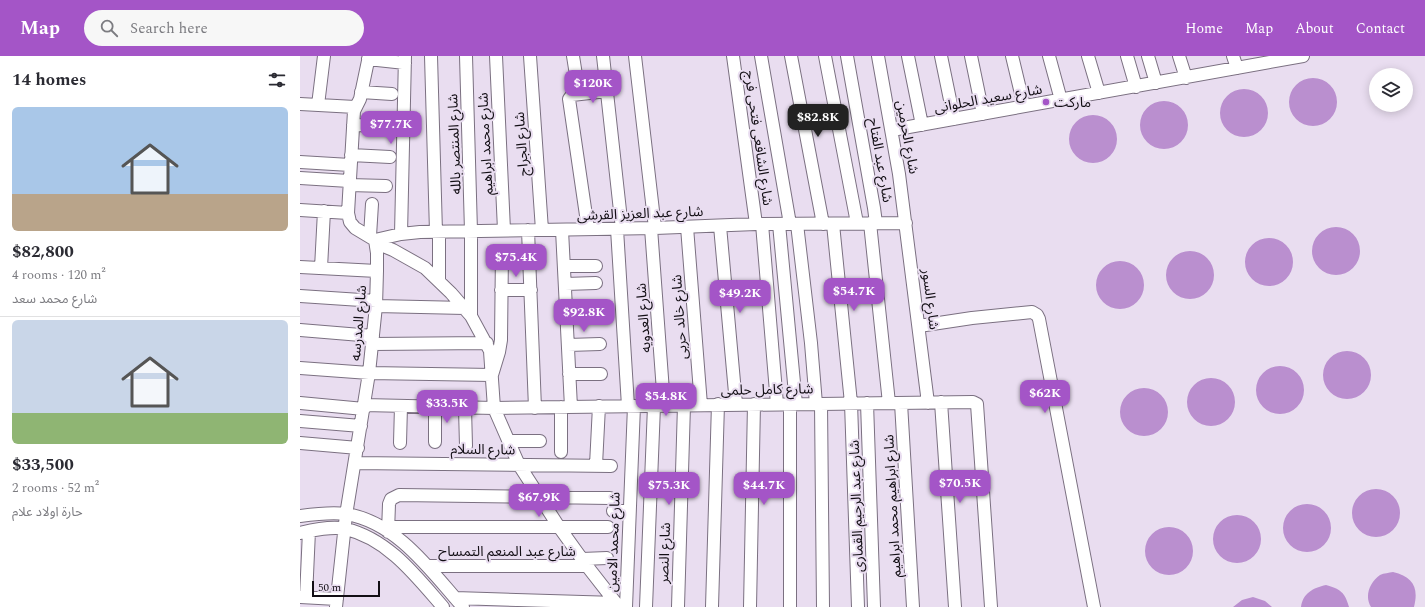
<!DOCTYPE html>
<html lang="en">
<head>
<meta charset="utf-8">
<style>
	body { margin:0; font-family:Spectral,"Noto Sans Arabic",serif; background:#f7f7f7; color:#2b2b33; height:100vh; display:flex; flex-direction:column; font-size:15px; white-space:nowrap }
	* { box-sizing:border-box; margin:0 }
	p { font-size:13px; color:#7c7c81 }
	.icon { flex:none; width:22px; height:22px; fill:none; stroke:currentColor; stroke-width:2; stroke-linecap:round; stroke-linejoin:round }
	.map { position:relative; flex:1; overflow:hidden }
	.sheet { display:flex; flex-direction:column; background:#fff; width:300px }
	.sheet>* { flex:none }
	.tools { position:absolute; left:1069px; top:12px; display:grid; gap:8px }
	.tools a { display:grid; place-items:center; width:44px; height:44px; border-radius:50%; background:#fff; box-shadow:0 2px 10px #0003; font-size:20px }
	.scale { position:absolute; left:12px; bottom:10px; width:68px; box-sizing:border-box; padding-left:4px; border:2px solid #120e14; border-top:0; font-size:11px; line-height:14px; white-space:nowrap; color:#120e14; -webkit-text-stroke:3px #e9ddf0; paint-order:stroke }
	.price { position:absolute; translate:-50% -34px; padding:0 9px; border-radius:8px; background:#a455c7; color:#fff; font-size:13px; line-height:26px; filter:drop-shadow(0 1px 2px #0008) }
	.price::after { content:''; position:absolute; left:50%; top:24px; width:12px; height:9px; margin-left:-6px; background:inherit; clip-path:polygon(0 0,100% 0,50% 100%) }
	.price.current { background:#222; color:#fff }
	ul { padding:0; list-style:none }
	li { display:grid; align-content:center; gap:8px; height:212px; padding:0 12px }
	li+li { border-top:1px solid #e1e1e2 }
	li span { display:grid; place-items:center; height:124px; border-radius:6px; color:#555 }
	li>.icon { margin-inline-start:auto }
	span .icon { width:72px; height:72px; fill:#fffc; stroke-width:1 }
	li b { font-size:17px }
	h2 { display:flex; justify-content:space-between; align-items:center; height:48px; padding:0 12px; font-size:17px }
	header { display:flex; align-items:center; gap:24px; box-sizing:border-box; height:56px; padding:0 20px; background:#a455c7; color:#fff }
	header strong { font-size:19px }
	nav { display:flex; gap:22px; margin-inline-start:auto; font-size:14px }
	.search { width:280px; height:36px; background:#f7f7f7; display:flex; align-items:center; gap:10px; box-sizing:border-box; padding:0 14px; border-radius:22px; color:#7c7c81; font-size:15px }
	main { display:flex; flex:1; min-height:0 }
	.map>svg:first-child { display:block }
	.water { fill:#ba8fcf }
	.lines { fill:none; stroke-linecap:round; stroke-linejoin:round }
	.minor-casing { stroke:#7b7081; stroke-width:14 }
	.minor { stroke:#fff; stroke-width:12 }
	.poi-dot { fill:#a455c7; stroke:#e9ddf0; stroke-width:1.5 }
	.labels { text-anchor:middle; stroke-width:4; stroke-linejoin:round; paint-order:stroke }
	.street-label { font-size:14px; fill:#120e14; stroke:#e9ddf0 }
	.poi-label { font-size:14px; fill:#120e14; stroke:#e9ddf0; text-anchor:start }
</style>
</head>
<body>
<header>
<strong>Map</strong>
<div class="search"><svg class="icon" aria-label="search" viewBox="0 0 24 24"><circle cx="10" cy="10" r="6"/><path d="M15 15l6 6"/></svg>Search here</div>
<nav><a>Home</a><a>Map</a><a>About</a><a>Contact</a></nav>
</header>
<main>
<section class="sheet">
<h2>14 homes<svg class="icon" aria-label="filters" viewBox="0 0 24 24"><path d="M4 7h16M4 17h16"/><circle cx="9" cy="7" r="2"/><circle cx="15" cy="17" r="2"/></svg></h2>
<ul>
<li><span style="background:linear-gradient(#a9c7e8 70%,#b9a48a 0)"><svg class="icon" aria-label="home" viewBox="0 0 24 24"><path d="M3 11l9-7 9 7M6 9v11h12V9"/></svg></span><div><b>$82,800</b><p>4 rooms · 120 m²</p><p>شارع محمد سعد</p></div></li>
<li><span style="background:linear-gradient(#c9d6e8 75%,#8fb573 0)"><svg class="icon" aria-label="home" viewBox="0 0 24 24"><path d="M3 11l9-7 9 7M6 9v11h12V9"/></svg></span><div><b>$33,500</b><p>2 rooms · 52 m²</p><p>حارة اولاد علام</p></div></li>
</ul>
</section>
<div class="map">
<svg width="1125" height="551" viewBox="0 0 1125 551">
	<rect width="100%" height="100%" fill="#e9ddf0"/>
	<path class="water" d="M989 46a24 24 0 1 1 48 0a24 24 0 1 1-48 0Z
		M920 57a24 24 0 1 1 48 0a24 24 0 1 1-48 0Z
		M840 69a24 24 0 1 1 48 0a24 24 0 1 1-48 0Z
		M769 83a24 24 0 1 1 48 0a24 24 0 1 1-48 0Z
		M1012 195a24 24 0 1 1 48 0a24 24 0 1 1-48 0Z
		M945 206a24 24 0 1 1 48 0a24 24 0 1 1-48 0Z
		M866 219a24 24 0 1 1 48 0a24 24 0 1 1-48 0Z
		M796 229a24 24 0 1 1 48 0a24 24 0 1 1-48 0Z
		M1023 319a24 24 0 1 1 48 0a24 24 0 1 1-48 0Z
		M956 334a24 24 0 1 1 48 0a24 24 0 1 1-48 0Z
		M887 346a24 24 0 1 1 48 0a24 24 0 1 1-48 0Z
		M820 356a24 24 0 1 1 48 0a24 24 0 1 1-48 0Z
		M1052 457a24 24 0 1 1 48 0a24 24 0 1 1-48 0Z
		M983 472a24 24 0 1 1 48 0a24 24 0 1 1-48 0Z
		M913 483a24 24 0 1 1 48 0a24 24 0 1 1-48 0Z
		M845 495a24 24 0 1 1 48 0a24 24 0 1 1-48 0Z
		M1093 516C1113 521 1119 531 1114 551H1071C1064 540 1070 526 1080 519 1084 517 1089 517 1093 516Z
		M1026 529C1040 533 1045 536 1049 551H1001C1003 537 1013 532 1026 529Z
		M953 541 965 545 972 551H933L942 544Z"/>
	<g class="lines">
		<g class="minor-casing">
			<path id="minor" d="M131 0 136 176
				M166 0 171 175V260
				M196 0 204 174
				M230 0 242 174
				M273 0 279 38
				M303 0 322 173
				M335 0 355 172
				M433 0 456 168
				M461 0 490 168
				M491 0 523 168
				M525 0 557 167
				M547 0 574 152 576 167
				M578 0 599 118 628 347
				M608 0 622 69
				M641 0 654 63
				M671 0 683 58
				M712 0 724 50
				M749 0 761 44
				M788 0 799 37
				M827 0 836 31
				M848 0 856 27
				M879 0 886 22
				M933 0 937 12
				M68 3 105 7
				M61 36 92 38
				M0 48 55 51
				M18 49 24 0
				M53 69 89 70
				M592 74 1003 0
				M51 99 90 101
				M0 106 50 109
				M0 122 49 125
				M49 129 86 130
				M0 154 48 157
				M570 167 589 347
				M462 168 477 348
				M479 168 496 348
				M497 168 511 287 516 348
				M533 168 551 347 558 551
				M420 170 436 348
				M387 171 401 349
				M351 172 364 349
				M288 173 269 43 272 39 307 35
				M317 173 328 350
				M228 174 235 352
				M262 174 271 351
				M101 178 105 0
				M70 180 72 148
				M75 184 101 178 120 176 355 172 456 168 606 167
				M76 187 93 194 125 212 151 237 171 260 190 295 194 352 219 409 259 471 287 510 319 551
				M264 210H296
				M0 211 77 215
				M21 212 24 155
				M139 224V175
				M265 228 296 227
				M201 234H231
				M0 240 76 245
				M76 250 165 252
				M266 256 298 255
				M619 270 672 262 732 256 737 259 739 263 794 551
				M0 274 73 280
				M72 288 187 287
				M268 289 300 288
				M0 312 69 317 192 319 199 296 201 284 202 196
				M269 318H301
				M641 346 655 551
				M0 347 64 353
				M567 347 574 551
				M601 347 613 551
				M521 348 523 551
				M64 349 194 352 673 346 677 348 691 551
				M135 351V386
				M165 352 166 390
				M0 365 61 370
				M208 385H240
				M0 387 58 392
				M100 387 101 350
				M261 396V351
				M55 407 311 410
				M296 409 299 350
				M313 455H329
				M0 460C15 458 31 456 46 458 97 466 131 515 163 551
				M88 471H308
				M88 476 89 448 91 443 99 439 310 442
				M0 477C12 474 34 470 46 473 88 483 116 520 143 551
				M282 503 307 502
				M127 510H287
				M0 541 37 543
				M6 541 9 475
				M155 542 316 547
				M36 551 46 459 69 317 76 250 77 215V197L75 184 55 172 50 166 48 157 54 55 60 43 69 0
				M326 551 334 350
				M346 551 354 350
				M378 551 384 349
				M412 551 418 348
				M450 551 454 348
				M490 551V348"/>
		</g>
		<use href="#minor" class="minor"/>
	</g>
	<circle class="poi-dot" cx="746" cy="46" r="4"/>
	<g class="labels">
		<g class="street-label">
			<text transform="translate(688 42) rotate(-10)" y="5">شارع سعيد الحلوانى</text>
			<text transform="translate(608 81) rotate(80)" y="5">شارع الحرمين</text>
			<text transform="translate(459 82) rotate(82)" y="5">شارع الشافعى فتحى فرج</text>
			<text transform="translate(154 88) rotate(-92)" y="5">شارع المنتصر بالله</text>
			<text transform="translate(185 88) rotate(-93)" y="5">شارع محمد ابراهيم</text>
			<text transform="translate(221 88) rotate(-94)" y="5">شارع الجراج</text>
			<text transform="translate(581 104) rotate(80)" y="5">شارع عبد الفتاح</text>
			<text transform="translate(340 157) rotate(-2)" y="5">شارع عبد العزيز القرشى</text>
			<text transform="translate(631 243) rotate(83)" y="5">شارع السور</text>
			<text transform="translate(379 261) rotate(-94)" y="5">شارع خالد حربى</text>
			<text transform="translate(343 262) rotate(-94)" y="5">شارع العدويه</text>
			<text transform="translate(58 267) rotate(-85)" y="5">شارع المدرسه</text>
			<text transform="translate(467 333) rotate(-1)" y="5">شارع كامل حلمى</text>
			<text transform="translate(183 393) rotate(1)" y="5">شارع السلام</text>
			<text transform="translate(556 450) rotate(-92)" y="5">شارع عبد الرحيم القمارى</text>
			<text transform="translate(592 450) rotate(-93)" y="5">شارع ابراهيم محمد ابراهيم</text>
			<text transform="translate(313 486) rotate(-88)" y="5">شارع محمد الامين</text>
			<text x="207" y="500">شارع عبد المنعم التمساح</text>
			<text transform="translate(364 497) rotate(-88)" y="5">شارع النصر</text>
		</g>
		<g class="poi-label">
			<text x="754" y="51">ماركت</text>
		</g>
	</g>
</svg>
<div class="tools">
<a><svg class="icon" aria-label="layers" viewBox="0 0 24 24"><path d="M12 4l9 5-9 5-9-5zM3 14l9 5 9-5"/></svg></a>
</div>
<div class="scale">50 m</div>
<b class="price" style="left:293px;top:48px">$120K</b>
<b class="price current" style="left:518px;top:82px">$82.8K</b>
<b class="price" style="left:91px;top:89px">$77.7K</b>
<b class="price" style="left:216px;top:222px">$75.4K</b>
<b class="price" style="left:554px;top:256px">$54.7K</b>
<b class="price" style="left:440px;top:258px">$49.2K</b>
<b class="price" style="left:284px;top:277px">$92.8K</b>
<b class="price" style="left:745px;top:358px">$62K</b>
<b class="price" style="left:366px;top:361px">$54.8K</b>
<b class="price" style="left:147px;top:368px">$33.5K</b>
<b class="price" style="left:660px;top:448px">$70.5K</b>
<b class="price" style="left:369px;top:450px">$75.3K</b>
<b class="price" style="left:464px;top:450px">$44.7K</b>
<b class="price" style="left:239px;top:462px">$67.9K</b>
</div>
</main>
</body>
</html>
